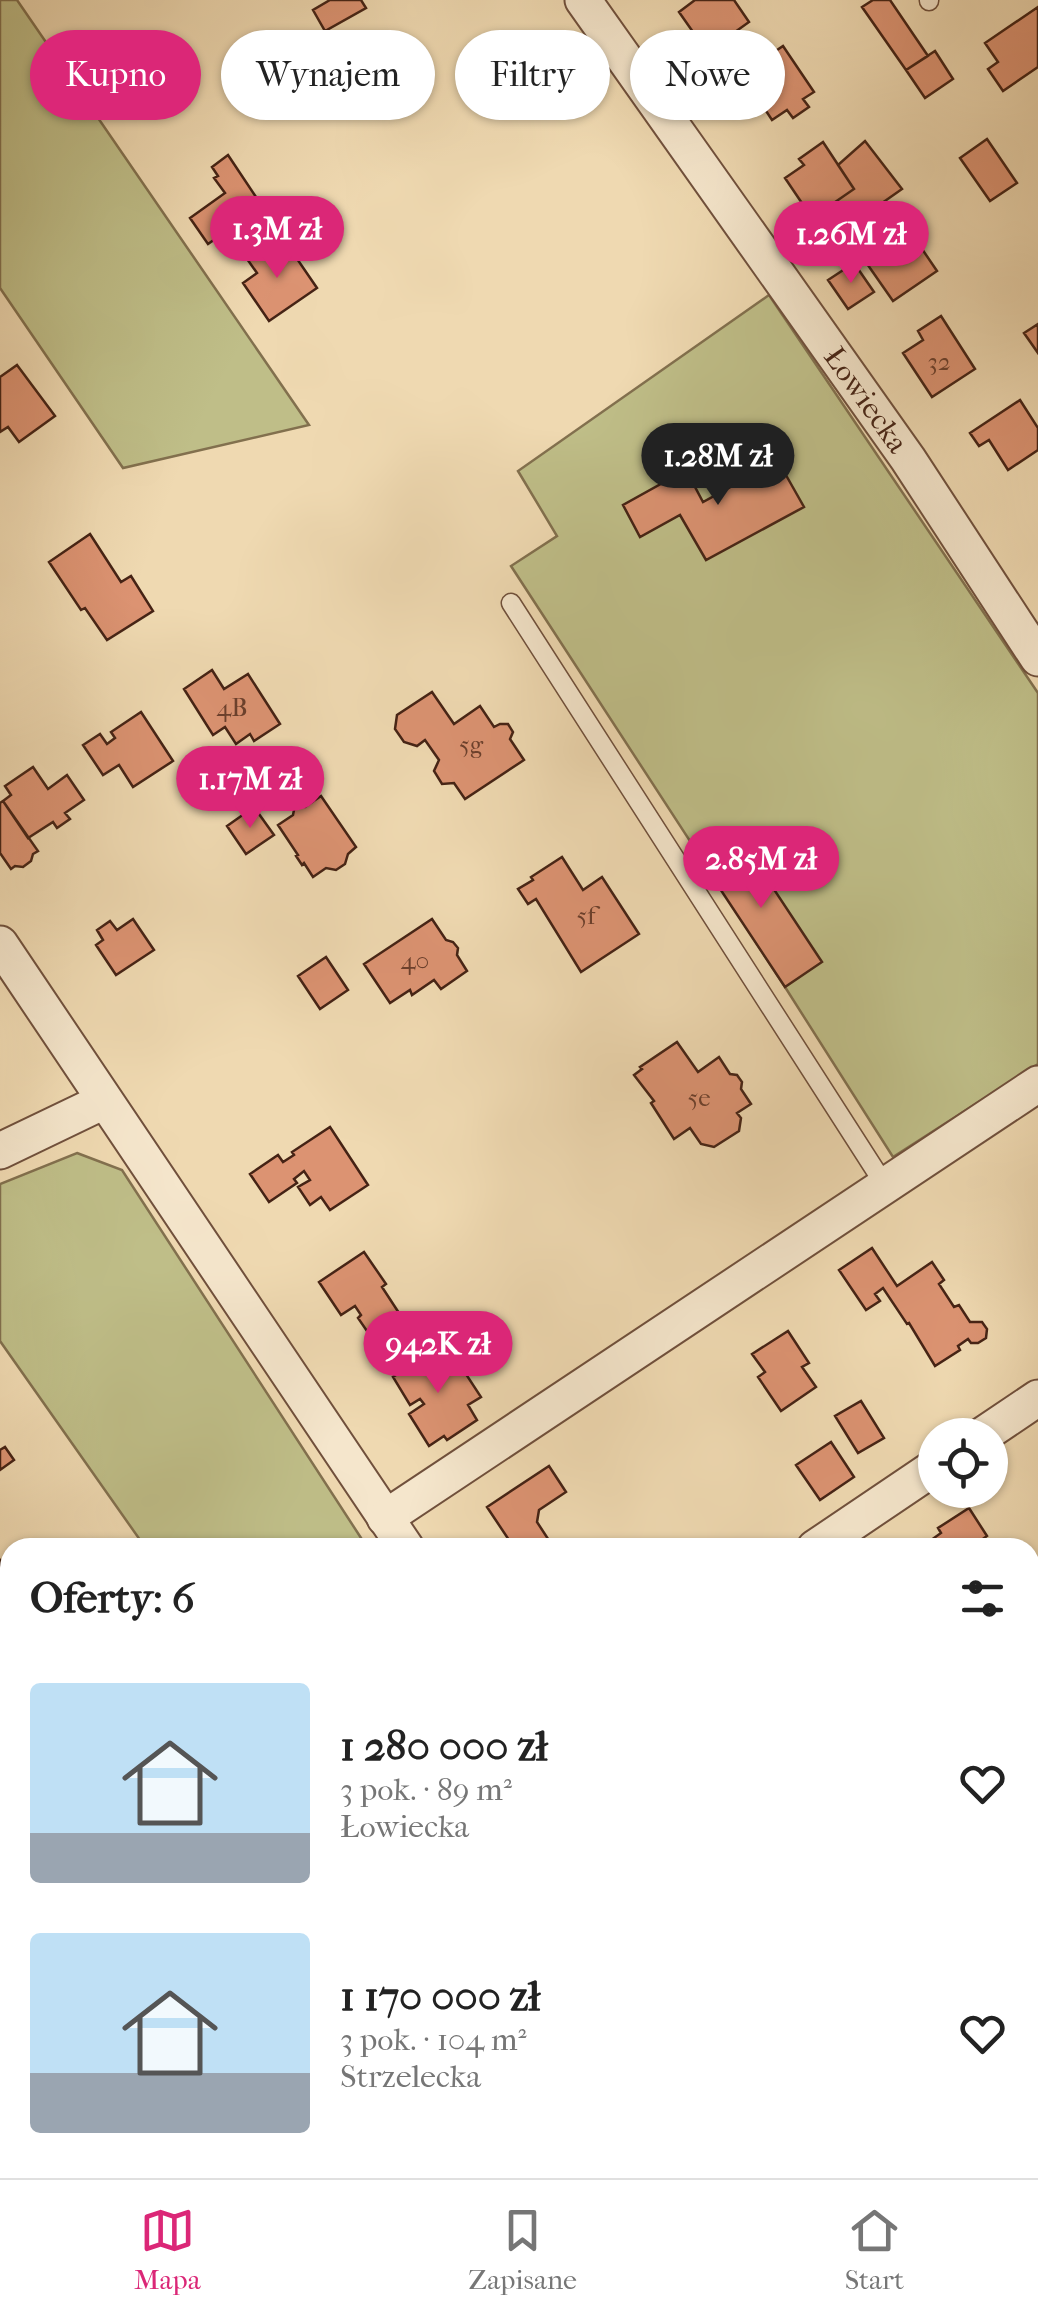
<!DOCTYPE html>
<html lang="pl">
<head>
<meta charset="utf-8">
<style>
	body { margin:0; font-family:"IM FELL French Canon",serif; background:#f6f6f6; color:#222; height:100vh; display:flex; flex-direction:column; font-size:38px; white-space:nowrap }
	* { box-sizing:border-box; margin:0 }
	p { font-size:32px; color:#767676 }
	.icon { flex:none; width:55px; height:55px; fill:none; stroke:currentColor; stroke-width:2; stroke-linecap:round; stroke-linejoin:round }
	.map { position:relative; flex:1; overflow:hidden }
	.sheet { position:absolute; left:0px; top:1538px; width:1040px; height:642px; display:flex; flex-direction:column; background:#fff; border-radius:30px 30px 0 0; box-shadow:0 2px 8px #0004 }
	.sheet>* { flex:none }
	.hud { position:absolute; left:30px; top:30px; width:980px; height:90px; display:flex; gap:20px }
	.buttons { position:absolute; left:918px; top:1418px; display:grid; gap:20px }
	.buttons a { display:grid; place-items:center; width:90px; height:90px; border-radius:50%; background:#fff; box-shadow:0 2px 8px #0004; font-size:50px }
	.price { position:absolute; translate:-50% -85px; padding:0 22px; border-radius:35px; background:#db2777; color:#fff; font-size:32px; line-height:65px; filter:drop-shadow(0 2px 5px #0008) }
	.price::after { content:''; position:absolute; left:50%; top:60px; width:30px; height:22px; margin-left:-15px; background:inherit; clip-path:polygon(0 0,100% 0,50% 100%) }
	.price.active { background:#222; color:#fff }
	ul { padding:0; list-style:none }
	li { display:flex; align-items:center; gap:30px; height:250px; padding:0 30px }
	li span { display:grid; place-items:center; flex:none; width:280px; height:200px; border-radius:10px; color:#555 }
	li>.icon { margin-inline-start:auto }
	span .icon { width:120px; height:120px; fill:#fffc; stroke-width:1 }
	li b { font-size:42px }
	h2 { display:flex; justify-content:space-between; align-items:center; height:120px; padding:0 30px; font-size:42px }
	.tag { padding:0 35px; border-radius:45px; background:#fff; box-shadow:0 2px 8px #0004; font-size:35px; line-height:90px }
	.tag.active { background:#db2777; color:#fff }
	.menu { display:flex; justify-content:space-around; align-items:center; height:140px; border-top:2px solid #e0e0e0; background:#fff; font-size:28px; color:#767676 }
	.menu a { display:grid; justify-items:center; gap:5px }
	.menu .active { color:#db2777 }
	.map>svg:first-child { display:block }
	.green { fill:#bfbe88; stroke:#82704e; stroke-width:2.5 }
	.building { fill:#dc9372; stroke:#452315; stroke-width:2.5 }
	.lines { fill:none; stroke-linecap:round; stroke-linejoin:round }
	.service-casing { stroke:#70503c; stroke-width:21 }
	.minor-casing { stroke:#70503c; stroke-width:39 }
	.service { stroke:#f5e6cc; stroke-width:18 }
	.minor { stroke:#f5e6cc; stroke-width:35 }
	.labels { text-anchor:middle; stroke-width:8; stroke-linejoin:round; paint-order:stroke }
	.number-label { font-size:25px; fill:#6b3f2c }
	.street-label { font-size:30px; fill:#452315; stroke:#f5e6cc }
</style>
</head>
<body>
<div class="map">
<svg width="1038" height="2178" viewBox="0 0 1038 2178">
	<rect width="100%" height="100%" fill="#efd9b1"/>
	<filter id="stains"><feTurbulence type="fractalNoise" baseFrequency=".002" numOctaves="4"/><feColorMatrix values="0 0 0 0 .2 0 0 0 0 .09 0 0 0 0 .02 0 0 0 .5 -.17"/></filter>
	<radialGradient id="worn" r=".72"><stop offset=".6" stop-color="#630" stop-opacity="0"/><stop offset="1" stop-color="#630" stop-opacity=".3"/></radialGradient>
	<path class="green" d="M0 0H17L309 425 123 468 0 288Z
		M769 295 1038 693V1064L893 1157 785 987 511 566 557 536 518 471Z
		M77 1153 122 1170 363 1541 354 1547H145L0 1341V1184Z
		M1030 1863 1038 1877V2006L1030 2011Z
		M229 2170H503L507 2178H234Z"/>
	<path class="building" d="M330 0H361L366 8 325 31 313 10Z
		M695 0H734L749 22 707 52 679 12Z
		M873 0H890L928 56 906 70 862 7Z
		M1038 7V67L1003 91 988 69 998 62 985 43Z
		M783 46 814 92 803 99 809 107 793 118 787 110 772 120 742 74Z
		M935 51 953 79 925 98 906 70Z
		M987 139 1017 183 990 201 960 158Z
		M865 141 902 189 828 241 812 218 854 189 838 165Z
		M823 142 854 189 812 218 785 178 804 165 799 159Z
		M228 155 262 206 208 244 190 218 225 193 214 178 218 176 212 167Z
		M901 218 937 271 893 301 863 258 885 243 879 233Z
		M265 243 277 260 291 250 317 288 269 321 243 283 257 273 245 256Z
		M854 263 874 292 848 309 828 280Z
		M941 316 975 369 932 397 903 353 923 340 918 331Z
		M1038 324V353L1024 333Z
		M17 365 55 416 19 442 8 427 0 432V377Z
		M1020 400 1038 428V450L1008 470 989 440 979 446 970 433Z
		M778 461 804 507 706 560 680 515 640 537 623 505 686 470 703 502Z
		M90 534 121 582 131 576 153 611 107 640 85 608 81 610 49 562Z
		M212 670 224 689 248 674 280 724 254 741 250 734 236 744 225 727 213 735 184 689Z
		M432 692 454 724 480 706 494 727 500 724H508L513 732 510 739 524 760 465 799 454 783 442 784 434 771 439 760 425 740 417 746 404 742 395 729 397 715Z
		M141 712 173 761 133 787 119 765 103 775 83 745 100 734 107 744 115 738 111 732Z
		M33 767 48 789 67 775 84 800 65 813 70 819 57 828 53 822 28 838 3 801 11 795 5 786Z
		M321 796 356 847 348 854 345 864 336 870 326 868 313 877 304 863 302 865 296 856 298 855 278 825 293 815 295 805 305 807Z
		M3 801 38 851 33 854 31 861 23 867 15 866 11 869 0 853V803Z
		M254 807 274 835 246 854 227 826Z
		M738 835 822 962 785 987 701 860Z
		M562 857 583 890 602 877 639 934 581 972 536 899 528 904 518 889 533 880 531 877Z
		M133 919 154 950 116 975 96 945 103 940 97 930 110 921 117 930Z
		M432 919 446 940 453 942 458 948 457 955 467 971 441 989 434 980 412 995 410 990 390 1003 364 964Z
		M326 957 348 990 320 1009 298 976Z
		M677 1042 698 1072 719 1057 730 1074 737 1075 742 1082 741 1089 751 1104 737 1113 741 1118 739 1131 714 1147 701 1144 690 1128 674 1139 651 1103 654 1101 634 1075 642 1069 640 1067Z
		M330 1127 368 1185 330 1210 321 1197 310 1205 298 1187 310 1180 304 1171 294 1179 297 1183 269 1202 250 1174 278 1155 283 1162 294 1155 292 1152Z
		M872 1248 897 1286 932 1262 944 1280 939 1284 954 1307 959 1305 970 1322H982L987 1329 986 1338 978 1343H971L968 1339 958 1346 960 1350 935 1366 909 1323 907 1324 883 1288 875 1294 880 1301 866 1310 839 1270Z
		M364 1252 386 1284 382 1287 399 1313 369 1334 358 1318 361 1315 355 1306 341 1315 319 1282Z
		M788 1331 809 1363 802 1367 816 1387 781 1411 758 1377 765 1372 752 1354Z
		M440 1347 456 1372 462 1368 481 1397 468 1405 477 1420 447 1440 444 1436 429 1446 409 1414 424 1404 420 1399 410 1405 393 1377Z
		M861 1401 884 1438 858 1453 835 1416Z
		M831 1442 854 1477 820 1500 796 1465Z
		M5 1447 14 1460 0 1470V1450Z
		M549 1466 566 1492 539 1510 537 1522 552 1545 548 1548H502L501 1545 509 1540 487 1507Z
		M969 1508 987 1536 970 1548H920L941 1533 938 1528Z
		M0 1560 10 1575V1601L0 1607Z
		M9 2104 10 2170H49L39 2178H0V2112Z
		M1034 2148 1038 2154V2178H991L1003 2170H1030V2151Z
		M746 2170H749L753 2177 764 2170H790L795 2178H732Z"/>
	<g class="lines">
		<g class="service-casing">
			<path id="service" d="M929 0V1
				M511 603 886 1187"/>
		</g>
		<g class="minor-casing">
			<g id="minor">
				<path id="s1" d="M583 0 908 459 1038 658"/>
				<path d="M0 944 406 1548"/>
				<path d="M0 1151 104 1101"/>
				<path d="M983 1435 1038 1398"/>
				<path d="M385 1518 1038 1084"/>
				<path d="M815 1548 935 1467"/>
				<path d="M0 1757 10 1784"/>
				<path d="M0 1872 10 1831"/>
				<path d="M0 1889 10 1918"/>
				<path d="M211 2170 216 2178"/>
				<path d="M843 2170 848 2178"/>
			</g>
		</g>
		<use href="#service" class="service"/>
		<use href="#minor" class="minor"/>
	</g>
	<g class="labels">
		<g class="number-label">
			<text x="939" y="370">32</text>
			<text x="232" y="716">4B</text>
			<text x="471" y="753">5g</text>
			<text x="586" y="924">5f</text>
			<text x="415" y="969">40</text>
			<text x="699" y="1106">5e</text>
		</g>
		<g class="street-label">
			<text dy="10" stroke="none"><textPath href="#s1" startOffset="490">Łowiecka</textPath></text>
		</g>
	</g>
	<rect width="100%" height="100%" filter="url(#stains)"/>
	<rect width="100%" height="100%" fill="url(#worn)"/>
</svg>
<div class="buttons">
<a><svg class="icon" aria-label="locate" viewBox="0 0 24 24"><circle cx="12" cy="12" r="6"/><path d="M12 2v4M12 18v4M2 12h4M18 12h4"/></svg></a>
</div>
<b class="price" style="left:277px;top:281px">1.3M zł</b>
<b class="price" style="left:851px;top:286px">1.26M zł</b>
<b class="price active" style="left:718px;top:508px">1.28M zł</b>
<b class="price" style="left:250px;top:831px">1.17M zł</b>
<b class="price" style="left:761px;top:911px">2.85M zł</b>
<b class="price" style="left:438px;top:1396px">942K zł</b>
<div class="hud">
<a class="tag active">Kupno</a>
<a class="tag">Wynajem</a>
<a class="tag">Filtry</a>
<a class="tag">Nowe</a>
</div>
<section class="sheet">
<h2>Oferty: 6<svg class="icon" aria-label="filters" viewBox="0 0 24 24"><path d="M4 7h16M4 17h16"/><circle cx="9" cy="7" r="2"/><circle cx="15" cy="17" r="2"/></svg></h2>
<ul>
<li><span style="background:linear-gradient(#bfe0f5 75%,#9aa5b1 0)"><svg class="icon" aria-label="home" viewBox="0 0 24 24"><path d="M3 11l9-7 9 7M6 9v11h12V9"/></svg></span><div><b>1 280 000 zł</b><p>3 pok. · 89 m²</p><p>Łowiecka</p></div><svg class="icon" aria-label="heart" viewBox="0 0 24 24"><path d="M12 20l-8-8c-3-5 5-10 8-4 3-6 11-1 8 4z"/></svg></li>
<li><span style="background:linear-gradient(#bfe0f5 70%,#9aa5b1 0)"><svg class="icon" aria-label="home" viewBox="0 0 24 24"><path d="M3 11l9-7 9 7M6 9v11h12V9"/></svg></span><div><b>1 170 000 zł</b><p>3 pok. · 104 m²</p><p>Strzelecka</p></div><svg class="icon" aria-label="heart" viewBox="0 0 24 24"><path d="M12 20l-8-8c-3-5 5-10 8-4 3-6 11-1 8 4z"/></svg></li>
</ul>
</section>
</div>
<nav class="menu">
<a class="active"><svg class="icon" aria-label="map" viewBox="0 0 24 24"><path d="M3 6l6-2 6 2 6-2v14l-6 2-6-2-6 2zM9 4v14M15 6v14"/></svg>Mapa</a>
<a><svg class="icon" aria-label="saved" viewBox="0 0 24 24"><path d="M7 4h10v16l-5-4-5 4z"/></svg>Zapisane</a>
<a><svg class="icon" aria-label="home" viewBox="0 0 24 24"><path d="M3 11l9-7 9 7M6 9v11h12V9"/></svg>Start</a>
</nav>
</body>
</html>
